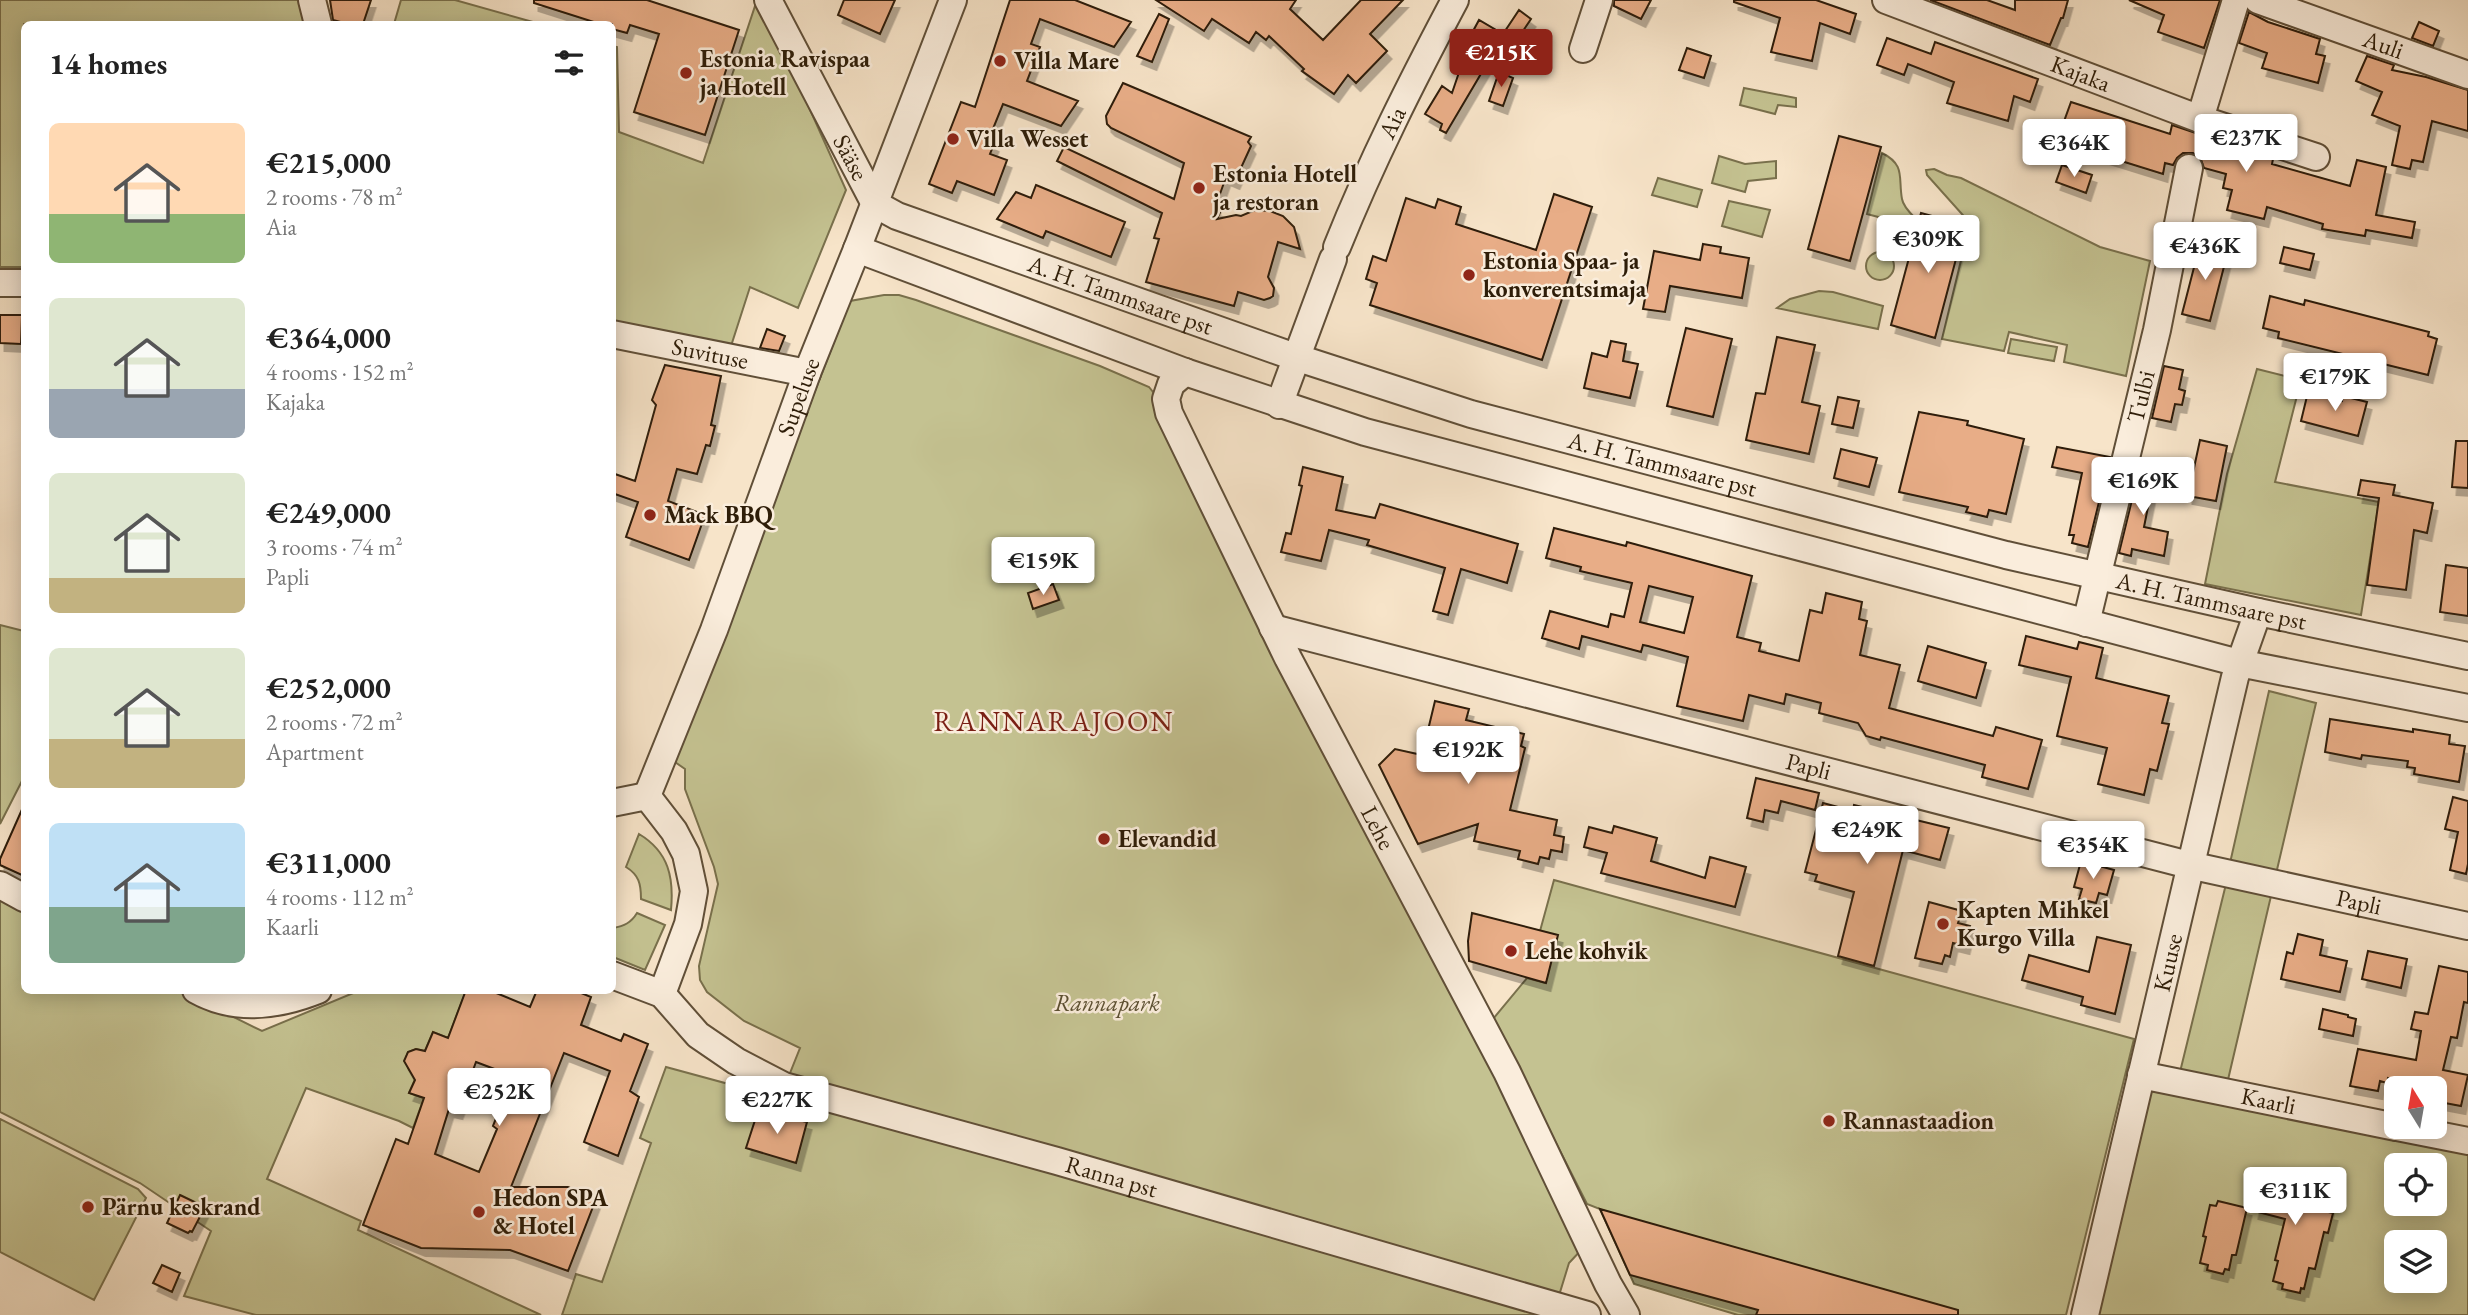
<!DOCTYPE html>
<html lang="en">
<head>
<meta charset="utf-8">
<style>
	body { margin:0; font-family:"EB Garamond",serif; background:#f2f2f2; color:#222; height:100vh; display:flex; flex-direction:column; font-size:26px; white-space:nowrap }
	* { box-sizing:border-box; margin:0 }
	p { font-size:23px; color:#767676 }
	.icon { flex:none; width:38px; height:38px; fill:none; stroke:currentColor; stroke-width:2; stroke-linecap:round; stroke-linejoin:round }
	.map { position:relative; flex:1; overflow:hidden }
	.panel { position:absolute; left:21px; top:21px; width:595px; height:973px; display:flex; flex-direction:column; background:#fff; border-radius:10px; box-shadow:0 4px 18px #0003 }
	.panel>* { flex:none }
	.needle { width:46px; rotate:349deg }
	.controls { position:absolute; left:2384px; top:1076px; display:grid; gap:14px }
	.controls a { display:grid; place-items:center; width:63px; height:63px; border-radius:10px; background:#fff; box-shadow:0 4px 18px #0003; font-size:35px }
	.price { position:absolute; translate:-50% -60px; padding:0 16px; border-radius:7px; background:#fff; color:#222; font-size:23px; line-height:46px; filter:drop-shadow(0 2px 4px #0008) }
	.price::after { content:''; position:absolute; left:50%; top:42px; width:21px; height:16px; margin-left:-10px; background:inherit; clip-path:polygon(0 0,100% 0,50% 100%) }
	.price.on { background:#8f2418; color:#fff }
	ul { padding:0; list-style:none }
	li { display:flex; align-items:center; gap:21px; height:175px; padding:0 28px }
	li span { display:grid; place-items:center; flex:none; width:196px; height:140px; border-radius:10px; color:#555 }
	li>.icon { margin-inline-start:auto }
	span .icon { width:84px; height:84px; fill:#fffc; stroke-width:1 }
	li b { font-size:30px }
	h2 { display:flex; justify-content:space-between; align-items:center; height:84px; padding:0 28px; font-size:30px }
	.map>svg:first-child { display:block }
	.green { fill:#c4c291; stroke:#79704c; stroke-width:2; fill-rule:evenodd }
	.building { fill:#e8ad87; stroke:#2e1d08; stroke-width:2; fill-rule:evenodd; filter:url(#shadow) }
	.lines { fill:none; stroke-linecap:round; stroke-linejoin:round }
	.minor-casing { stroke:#604f38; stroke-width:30 }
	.minor { stroke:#faeddc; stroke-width:26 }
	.poi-dot { fill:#8f2418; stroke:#faeddc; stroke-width:2.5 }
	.labels { text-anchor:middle; stroke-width:5; stroke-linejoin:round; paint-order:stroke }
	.street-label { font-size:24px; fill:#2e1d08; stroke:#faeddc }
	.poi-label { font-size:24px; font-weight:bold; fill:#2e1d08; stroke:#faeddc; text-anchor:start }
	.park-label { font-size:24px; font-style:italic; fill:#5b4f31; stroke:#faeddc }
	.quarter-label { font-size:28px; letter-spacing:2px; fill:#7a1f14; stroke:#faeddc }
</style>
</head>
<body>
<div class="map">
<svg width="2468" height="1315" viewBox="0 0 2468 1315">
	<defs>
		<filter id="shadow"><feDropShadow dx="4.5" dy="8" stdDeviation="0" flood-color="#0004"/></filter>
	</defs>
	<rect width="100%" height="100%" fill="#f7e4c9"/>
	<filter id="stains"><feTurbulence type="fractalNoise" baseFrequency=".00286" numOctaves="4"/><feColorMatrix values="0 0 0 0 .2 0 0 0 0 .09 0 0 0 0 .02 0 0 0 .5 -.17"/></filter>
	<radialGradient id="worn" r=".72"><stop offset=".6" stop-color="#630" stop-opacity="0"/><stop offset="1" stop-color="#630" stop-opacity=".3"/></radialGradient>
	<path class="green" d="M0 0H302L309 24H24V267H0Z
		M401 0H455L540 24H394Z
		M757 0H761L846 190 798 308 750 287 731 346 613 322 612 46 617 47 619 132 703 163Z
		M1744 88 1796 98V107L1778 105 1775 114 1740 105Z
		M1882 153C1906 165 1898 178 1902 199 1903 206 1910 213 1915 218L1912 226 1867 214Z
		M1719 156 1745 164 1776 161V178L1748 181 1745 192 1712 183Z
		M1934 169 1947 175 1961 178 2100 247 2150 261 2126 376 2064 362 2067 345 2009 332 2004 351 1942 339 1970 223 1927 175 1926 170Z
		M1658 178 1702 190 1697 207 1652 195Z
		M1729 201 1770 210 1762 237 1722 226Z
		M1866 266a14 14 0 1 1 28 0a14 14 0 1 1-28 0Z
		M1819 291 1833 292 1883 306 1878 329 1777 308 1790 299Z
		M884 295H899L916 300 1100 366 1149 387 1157 397 1583 1248 1569 1263 1553 1315H562L576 1274 602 1282 651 1143 640 1138 666 1067 780 1098 800 1048 744 1021 707 992 700 980 699 966 718 884 714 867 685 789V769L672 760 850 301Z
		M2011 339 2057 347 2054 361 2008 353Z
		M2257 369 2301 380 2275 482 2379 502 2361 615 2205 584 2227 474Z
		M0 625 24 631V777L0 824Z
		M2269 691 2316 703 2276 874 2230 863Z
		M639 834C669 852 674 878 671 910L641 899C641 884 639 875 626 867Z
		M1554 880 2134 1039 2066 1315H1738L1634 1284 1600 1209 1587 1204 1493 1019 1527 978 1545 983 1540 931Z
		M2226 884 2271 896 2227 1084 2180 1072Z
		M0 900 24 912V990L181 991 262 1031 358 991H466L448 1038 433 1032 425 1051 416 1049 408 1052 405 1061 410 1071 417 1075 409 1093 424 1098 413 1128 399 1121 306 1088 267 1179 361 1221 358 1230 541 1315H256L184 1296 211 1231 140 1183 0 1112Z
		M637 913 665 925 645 970 613 957V928C624 926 631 923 637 913Z
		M2150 1091 2255 1108 2468 1150V1315H2092ZM2396 1166H2434V1204H2396ZM2396 1242H2434V1281H2396Z
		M0 1119 138 1189 146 1198 94 1300 0 1252Z"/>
	<path class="building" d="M330 0H371L363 24H348L333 20Z
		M534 0H647L739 30 705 135 634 112 659 34 630 25 627 33 612 29V24H600L534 3Z
		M844 0H895L880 34 838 15Z
		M1010 0H1075L1131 22 1114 47 1040 19 1031 44 1040 47 1027 81 1078 101 1061 126 1003 104 988 141 994 144 990 154 1007 160 994 195 957 181 952 193 929 184 961 102 975 107Z
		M1156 0H1296L1290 9 1323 40 1361 0H1403L1370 34 1387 51 1356 83 1348 75 1334 94 1302 71 1304 69 1269 36 1266 40 1256 32 1249 43 1212 19 1204 31Z
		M1614 0H1651L1641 19 1614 6Z
		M1734 0H1816L1856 14 1850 34 1820 23 1812 61 1771 52 1780 18 1734 2Z
		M1930 0H1987L2015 10V0H2068L2063 18H2061L2050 45Z
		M2129 0H2220L2204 48 2158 32 2164 15Z
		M1519 10 1531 19 1498 68 1488 62 1446 133 1440 130 1442 124 1425 114 1442 86 1452 93 1467 49 1464 48 1479 20 1503 34Z
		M2249 12 2268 22 2320 39 2316 54 2325 56 2318 83 2262 68 2267 53 2239 43Z
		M1159 14 1169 19 1152 62 1137 56Z
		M2419 22 2439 31 2433 46 2412 38Z
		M1887 38 1931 54 1935 42 2038 79 2030 102 2014 96 2008 121 1947 103 1954 82 1908 64 1904 75 1877 65Z
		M1687 48 1711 56 1704 78 1679 70Z
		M2367 56 2394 65 2392 70 2426 77 2468 90V131L2432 121 2423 162 2412 160 2410 169 2392 165 2400 126 2372 115 2382 92 2356 81Z
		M1499 72 1513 78 1503 106 1489 101Z
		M1123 83 1251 137 1248 142 1251 146 1235 181 1226 177 1215 208 1221 210 1217 219 1236 215 1241 216 1255 210 1270 211 1283 216 1294 227 1300 249 1278 242 1268 277 1274 288 1273 296 1270 298 1264 300 1238 292 1234 306 1146 282 1159 239 1154 238 1162 213 1057 161 1064 147 1174 199 1184 163 1111 128 1107 124 1106 116Z
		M2071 102 2170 134 2172 125 2273 159 2272 164 2350 186 2357 160 2386 167 2376 215 2415 222 2412 238 2366 230 2365 236 2322 229 2323 224 2267 207 2264 219 2227 210 2232 190 2223 188 2226 174 2204 168 2200 157 2193 153H2183L2177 158 2173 165 2165 163 2163 174 2086 150 2090 137 2062 127Z
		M1839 136 1881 147 1850 261 1808 249Z
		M2062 165 2092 175 2086 193 2056 182Z
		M1036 185 1125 222 1111 257 1046 231 1043 238 997 219 1016 192 1031 198Z
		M1554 194 1592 207 1542 360 1370 305 1377 283 1366 279 1372 259 1373 256 1386 261 1406 198 1435 208 1438 199 1461 207 1456 224 1536 250Z
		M1921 213 1965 225 1935 338 1891 325Z
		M1703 244 1721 247 1720 253 1749 258 1742 298 1670 286 1665 312 1643 309 1654 251 1700 260Z
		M2200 244 2228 251 2210 321 2182 314Z
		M2284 247 2314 254 2310 270 2280 263Z
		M2270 296 2304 305 2305 300 2429 332 2428 336 2437 339 2428 375 2278 338 2279 332 2263 328Z
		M0 315H22L21 344 0 343Z
		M1686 328 1732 339 1713 417 1667 406Z
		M767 329 785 336 779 351 760 348Z
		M1777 337 1815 345 1802 402 1820 406 1809 454 1746 440 1756 393 1765 394Z
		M1611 341 1626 344 1623 361 1638 364 1630 398 1584 388 1592 353 1607 357Z
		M665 365 721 376 711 425 715 426 710 446 706 445 697 474 677 469 668 501 705 515 689 560 626 537 638 502 612 493V473L635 481 656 405 652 400Z
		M2164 366 2183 370 2179 389 2185 391 2182 405 2175 404 2171 422 2152 418Z
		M2308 392 2342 401 2343 396 2367 402 2358 436 2301 421Z
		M1838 397 1859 401 1853 428 1832 424Z
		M1919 412 1968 421 1967 425 2024 439 2006 514 1989 510 1987 517 1966 512 1968 507 1899 492Z
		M2200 440 2227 446 2216 501 2188 496Z
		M2456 441H2468V488L2452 487Z
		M2057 447 2110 457 2088 547 2072 543 2074 535H2069L2082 473 2052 467Z
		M1841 449 1877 458 1869 487 1834 478Z
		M2141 463 2161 468 2157 488 2152 487 2144 527 2168 532 2164 556 2132 549 2131 556 2119 553Z
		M1303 467 1343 477 1336 510 1375 518 1380 504 1518 544 1507 583 1461 569 1448 615 1433 611 1445 568 1367 545 1369 540 1329 530 1321 561 1281 552 1286 533 1291 534 1302 486 1299 485Z
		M2361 480 2395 485 2393 495 2433 503 2427 533 2414 530 2406 590 2367 585 2379 498 2358 495Z
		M1554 528 1626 546 1627 542 1752 576 1737 637 1761 643 1759 651 1799 661 1810 610 1822 613 1826 593 1862 602 1859 619 1867 621 1860 655 1900 665 1889 708 1993 736 1996 727 2042 740 2028 789 1982 777 1985 765 1881 737 1880 740 1866 736 1858 723 1819 713 1821 703 1786 694 1784 704 1749 695 1743 721 1677 706 1688 657 1648 646 1643 645 1641 652 1582 636 1579 649 1542 638 1550 611 1608 627 1611 614 1624 617 1632 583 1580 571 1581 567 1546 558ZM1649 586 1693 597 1684 633 1640 622Z
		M2446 565 2468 568V616L2440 612Z
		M1053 584 1059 600 1033 609 1028 593Z
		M2026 636 2077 649 2079 642 2103 648 2096 678 2169 696 2162 723 2169 724 2157 771 2150 769 2144 795 2098 784 2107 748 2057 736 2071 677 2019 665Z
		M1928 646 1986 663 1976 698 1918 681Z
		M1435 701 1469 709 1466 720 1524 734 1521 746 1525 748 1510 810 1557 820 1554 835 1564 837 1562 852 1551 850 1549 859 1540 857 1538 864 1518 859 1520 851 1474 841 1478 824 1418 844 1379 765 1395 749 1422 755Z
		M2330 719 2413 732V729L2450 735 2449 744 2465 746 2459 782 2414 774 2415 768 2407 767 2408 761 2362 755 2361 759 2325 752Z
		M1756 778 1819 793 1815 810 1781 801 1778 813 1765 810 1763 822 1747 818Z
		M2453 797 2468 801V864L2466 874 2450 870 2458 832 2445 829Z
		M1823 803 1853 811 1854 805 1949 828 1940 860 1903 850 1874 966 1838 956 1854 892 1815 881 1817 875 1805 872Z
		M24 805V876L0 865V859Z
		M1614 826 1657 838 1651 861 1705 878 1710 857 1746 867 1735 907 1601 873 1607 853 1584 847 1589 827 1612 833Z
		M2081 861 2114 870 2107 895 2099 893 2096 903 2079 899 2082 889 2074 887Z
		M1929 902 1962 911 1958 923 1970 926 1965 946 1953 943 1950 957 1945 955 1942 964 1915 958Z
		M1472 913 1558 935 1546 983 1469 961 1468 941Z
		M2298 934 2323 940 2320 955 2347 961 2340 992 2281 979 2287 952 2293 954Z
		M2097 937 2131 945 2115 1014 2081 1005 2083 997 2022 980 2029 955 2089 972Z
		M2368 951 2407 959 2401 988 2362 979Z
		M2439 966 2468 972V1003L2464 1002 2457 1038 2451 1037 2443 1070 2468 1075 2461 1106 2434 1101V1088H2420L2388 1078 2387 1083 2380 1081 2378 1091 2350 1086 2358 1049 2416 1060 2421 1031 2411 1029 2415 1012 2428 1014Z
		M466 990H489L530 1007 537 990H574L591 997 581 1025 621 1041 624 1034 648 1044 630 1091 639 1097 618 1156 584 1142 610 1071 564 1053 511 1187H568L596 1199 568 1271 510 1250 421 1248 363 1225 396 1139 408 1144 424 1098 409 1093 415 1080 404 1061 408 1052 416 1049 425 1051 433 1032 448 1038ZM476 1062 513 1076 493 1126 497 1129 479 1172 435 1154 449 1109 458 1111Z
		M2323 1009 2348 1015V1017L2356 1019 2353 1036 2319 1029Z
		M758 1111 807 1122 796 1163 746 1148Z
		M2263 1175 2309 1183 2307 1190 2331 1196 2328 1212 2333 1213 2328 1233 2324 1232 2315 1269 2309 1268 2304 1289 2301 1288 2300 1293 2282 1289 2283 1284 2273 1281 2278 1261 2275 1260 2285 1219 2254 1211Z
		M180 1195 205 1207 192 1232 190 1231 188 1233 167 1223Z
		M2218 1201 2247 1208 2236 1255H2232L2229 1270 2225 1269 2223 1274 2207 1270 2208 1265 2200 1263 2206 1237 2203 1236 2210 1205 2216 1206Z
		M1600 1209 1958 1310V1315H1756L1758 1310 1630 1275Z
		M162 1265 180 1273 172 1292 153 1283Z"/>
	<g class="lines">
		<g class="minor-casing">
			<g id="minor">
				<path d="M312 0 318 24"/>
				<path id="s1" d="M768 0 875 204"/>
				<path id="s2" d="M1886 0 2200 119 2316 157"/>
				<path id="s3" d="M2258 0 2468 75"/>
				<path d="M1583 49 1599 0"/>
				<path d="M2200 119 2236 0"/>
				<path id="s4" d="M875 204 897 216 1295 357 1471 414 2006 555 2258 612 2468 656"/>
				<path id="s5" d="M1337 247C1372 160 1411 83 1455 0"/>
				<path d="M857 249 1185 372 1365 432 2239 663 2468 708"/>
				<path d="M0 283H24"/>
				<path id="s6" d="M612 334 807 373"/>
				<path id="s7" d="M1185 372 1171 384 1166 399 1169 413 1288 658 1507 1072 1608 1284 1626 1315"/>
				<path d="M1279 405 1333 259"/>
				<path id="s8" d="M2086 623 2157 330 2189 168"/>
				<path id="s9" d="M1273 628 2189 865 2468 926"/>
				<path id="s10" d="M647 796 714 630 807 373 857 249 953 0"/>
				<path d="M647 796 674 831 686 854 694 891 688 924 662 994"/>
				<path d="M612 803 647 796"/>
				<path d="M0 885 24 898"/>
				<path id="s11" d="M612 975 662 994 698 1035 736 1061 784 1086 1057 1161 1587 1315"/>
				<path d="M196 990C235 1012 278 1006 318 990"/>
				<path id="s12" d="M2141 1075 2396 1127"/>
				<path d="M2397 1127 2468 1141"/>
				<path id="s13" d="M2085 1315 2235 677 2258 612"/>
			</g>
		</g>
		<use href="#minor" class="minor"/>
	</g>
	<g class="poi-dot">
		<circle cx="1000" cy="61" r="7"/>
		<circle cx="686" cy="73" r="7"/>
		<circle cx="953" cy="139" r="7"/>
		<circle cx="1199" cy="188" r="7"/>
		<circle cx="1469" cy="275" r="7"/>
		<circle cx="650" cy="515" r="7"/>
		<circle cx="1104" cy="839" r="7"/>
		<circle cx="1943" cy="924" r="7"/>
		<circle cx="1511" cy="951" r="7"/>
		<circle cx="1829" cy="1121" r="7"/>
		<circle cx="88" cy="1207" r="7"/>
		<circle cx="479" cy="1212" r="7"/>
	</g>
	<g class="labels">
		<g class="street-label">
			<text dy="8" stroke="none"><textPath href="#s3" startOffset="133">Auli</textPath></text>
			<text dy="8" stroke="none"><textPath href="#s2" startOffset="208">Kajaka</textPath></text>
			<text dy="8" stroke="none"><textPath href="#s5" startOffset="136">Aia</textPath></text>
			<text dy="8" stroke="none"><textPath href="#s1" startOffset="178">Sääse</textPath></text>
			<text dy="8" stroke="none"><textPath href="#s4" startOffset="262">A. H. Tammsaare pst</textPath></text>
			<text dy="8" stroke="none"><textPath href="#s6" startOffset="100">Suvituse</textPath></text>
			<text dy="8" stroke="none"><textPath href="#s10" startOffset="427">Supeluse</textPath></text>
			<text dy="8" stroke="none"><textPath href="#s8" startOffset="233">Tulbi</textPath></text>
			<text dy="8" stroke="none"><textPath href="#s4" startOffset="830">A. H. Tammsaare pst</textPath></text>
			<text dy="8" stroke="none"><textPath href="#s4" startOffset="1396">A. H. Tammsaare pst</textPath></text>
			<text dy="8" stroke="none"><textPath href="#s9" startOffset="553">Papli</textPath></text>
			<text dy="8" stroke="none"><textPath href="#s7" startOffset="513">Lehe</textPath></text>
			<text dy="8" stroke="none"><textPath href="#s9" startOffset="1120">Papli</textPath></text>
			<text dy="8" stroke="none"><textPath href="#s13" startOffset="362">Kuuse</textPath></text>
			<text dy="8" stroke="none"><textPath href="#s12" startOffset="130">Kaarli</textPath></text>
			<text dy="8" stroke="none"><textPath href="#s11" startOffset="548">Ranna pst</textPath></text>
		</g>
		<g class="poi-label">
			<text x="700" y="67">Estonia Ravispaa<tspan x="700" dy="28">ja Hotell</tspan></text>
			<text x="1014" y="69">Villa Mare</text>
			<text x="967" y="147">Villa Wesset</text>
			<text x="1213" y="182">Estonia Hotell<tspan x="1213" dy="28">ja restoran</tspan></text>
			<text x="1483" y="269">Estonia Spaa- ja<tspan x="1483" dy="28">konverentsimaja</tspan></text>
			<text x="664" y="523">Mack BBQ</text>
			<text x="1118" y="847">Elevandid</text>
			<text x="1957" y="918">Kapten Mihkel<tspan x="1957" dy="28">Kurgo Villa</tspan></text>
			<text x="1525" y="959">Lehe kohvik</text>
			<text x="1843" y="1129">Rannastaadion</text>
			<text x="493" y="1206">Hedon SPA<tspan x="493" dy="28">&amp; Hotel</tspan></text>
			<text x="102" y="1215">Pärnu keskrand</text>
		</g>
		<g class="park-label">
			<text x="1107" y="1011">Rannapark</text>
		</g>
		<g class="quarter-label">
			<text x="1054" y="731">RANNARAJOON</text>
		</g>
	</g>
	<rect width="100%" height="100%" filter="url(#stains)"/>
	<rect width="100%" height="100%" fill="url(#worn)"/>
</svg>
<div class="controls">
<a><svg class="needle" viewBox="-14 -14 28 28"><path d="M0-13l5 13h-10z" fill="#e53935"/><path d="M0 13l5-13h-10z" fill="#767676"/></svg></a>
<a><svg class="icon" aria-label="locate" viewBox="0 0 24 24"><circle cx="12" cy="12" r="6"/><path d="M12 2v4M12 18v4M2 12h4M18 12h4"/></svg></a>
<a><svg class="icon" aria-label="layers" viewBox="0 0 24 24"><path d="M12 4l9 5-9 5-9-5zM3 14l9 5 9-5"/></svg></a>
</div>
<b class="price on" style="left:1501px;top:89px">€215K</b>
<b class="price" style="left:2246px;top:174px">€237K</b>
<b class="price" style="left:2074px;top:179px">€364K</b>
<b class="price" style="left:1928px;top:275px">€309K</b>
<b class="price" style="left:2205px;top:282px">€436K</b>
<b class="price" style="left:2335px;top:413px">€179K</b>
<b class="price" style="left:2143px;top:517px">€169K</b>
<b class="price" style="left:1043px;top:597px">€159K</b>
<b class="price" style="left:1468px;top:786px">€192K</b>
<b class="price" style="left:1867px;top:866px">€249K</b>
<b class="price" style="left:2093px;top:881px">€354K</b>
<b class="price" style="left:499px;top:1128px">€252K</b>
<b class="price" style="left:777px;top:1136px">€227K</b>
<b class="price" style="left:2295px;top:1227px">€311K</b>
<section class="panel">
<h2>14 homes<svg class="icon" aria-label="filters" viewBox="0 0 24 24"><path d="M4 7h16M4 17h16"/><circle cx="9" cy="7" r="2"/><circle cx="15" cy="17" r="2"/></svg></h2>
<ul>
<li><span style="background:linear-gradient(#ffd9b3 65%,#8fb573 0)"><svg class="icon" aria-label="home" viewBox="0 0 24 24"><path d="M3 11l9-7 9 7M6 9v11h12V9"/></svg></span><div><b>€215,000</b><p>2 rooms · 78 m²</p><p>Aia</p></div></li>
<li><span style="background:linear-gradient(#dfe7d0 65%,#9aa5b1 0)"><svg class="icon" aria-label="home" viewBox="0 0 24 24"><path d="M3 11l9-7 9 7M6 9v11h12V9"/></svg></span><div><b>€364,000</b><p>4 rooms · 152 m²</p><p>Kajaka</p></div></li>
<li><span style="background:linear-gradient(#dfe7d0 75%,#c2b280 0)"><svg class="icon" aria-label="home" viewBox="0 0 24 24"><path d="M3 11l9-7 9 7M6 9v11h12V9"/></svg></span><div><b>€249,000</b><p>3 rooms · 74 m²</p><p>Papli</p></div></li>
<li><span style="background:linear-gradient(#dfe7d0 65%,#c2b280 0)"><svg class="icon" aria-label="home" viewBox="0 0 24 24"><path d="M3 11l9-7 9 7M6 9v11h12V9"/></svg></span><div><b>€252,000</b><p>2 rooms · 72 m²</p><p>Apartment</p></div></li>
<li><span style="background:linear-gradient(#bfe0f5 60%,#7fa58c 0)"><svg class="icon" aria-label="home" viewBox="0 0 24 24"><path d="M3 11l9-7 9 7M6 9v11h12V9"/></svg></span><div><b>€311,000</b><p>4 rooms · 112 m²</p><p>Kaarli</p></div></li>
</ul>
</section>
</div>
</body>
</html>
